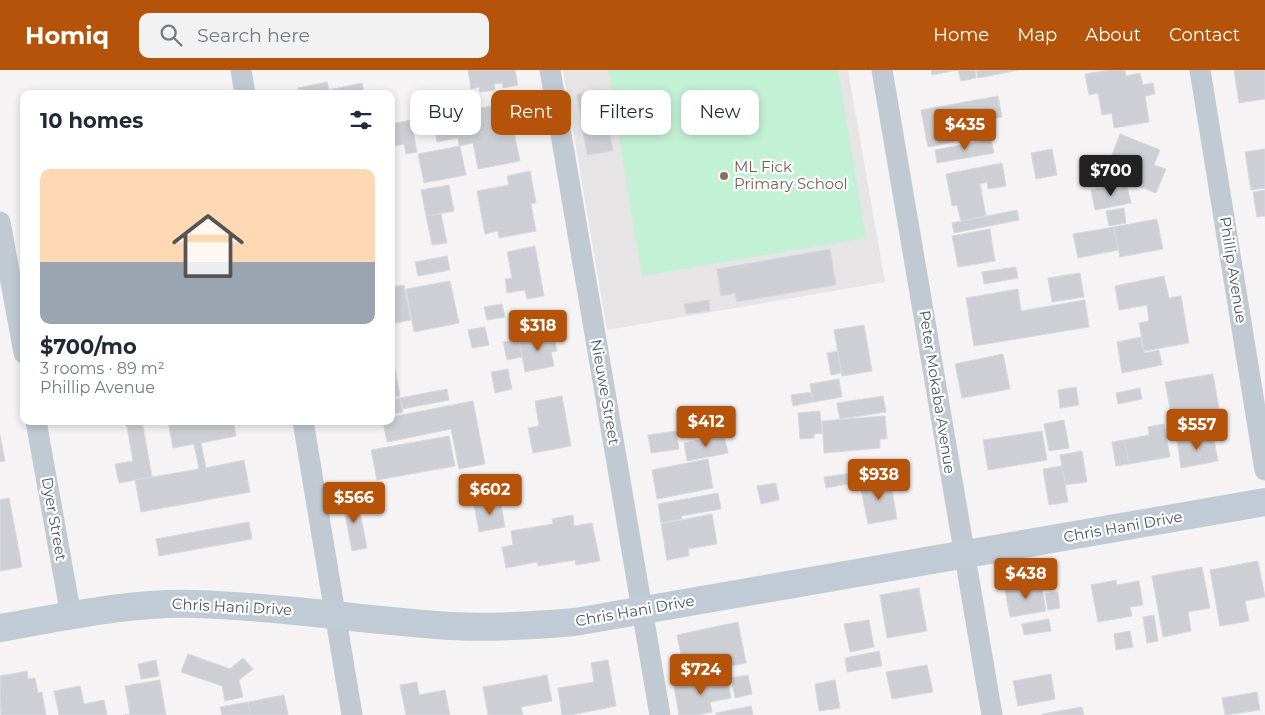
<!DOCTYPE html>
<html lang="en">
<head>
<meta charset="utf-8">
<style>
	body { margin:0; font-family:Montserrat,sans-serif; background:#f2f2f3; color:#1f2937; height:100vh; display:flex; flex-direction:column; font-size:19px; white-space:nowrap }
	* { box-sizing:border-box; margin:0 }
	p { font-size:16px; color:#747a83 }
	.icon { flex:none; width:28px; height:28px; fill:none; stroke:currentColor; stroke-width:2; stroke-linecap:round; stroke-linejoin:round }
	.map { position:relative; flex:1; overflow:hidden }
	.sheet { position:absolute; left:20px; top:20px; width:375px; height:335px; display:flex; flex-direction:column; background:#fff; border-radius:10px; box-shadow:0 2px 8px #0003 }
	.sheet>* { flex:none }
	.banner { position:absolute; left:410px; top:20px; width:475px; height:45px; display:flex; gap:10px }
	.price { position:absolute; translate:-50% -42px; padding:0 11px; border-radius:5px; background:#b45309; color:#fff; font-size:16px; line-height:32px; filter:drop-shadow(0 1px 2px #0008) }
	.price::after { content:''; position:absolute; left:50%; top:30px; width:15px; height:11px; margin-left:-8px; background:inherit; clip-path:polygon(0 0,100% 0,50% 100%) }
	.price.selected { background:#222; color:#fff }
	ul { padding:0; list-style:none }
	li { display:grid; align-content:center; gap:10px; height:265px; padding:0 20px }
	li span { display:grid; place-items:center; height:155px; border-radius:10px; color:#555 }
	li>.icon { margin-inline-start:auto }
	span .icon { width:90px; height:90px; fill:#fffc; stroke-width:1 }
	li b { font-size:21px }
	h2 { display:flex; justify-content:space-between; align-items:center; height:60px; padding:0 20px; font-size:21px }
	.tag { padding:0 18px; border-radius:10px; background:#fff; box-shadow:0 2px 8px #0003; font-size:18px; line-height:45px }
	.tag.selected { background:#b45309; color:#fff }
	header { display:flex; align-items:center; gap:30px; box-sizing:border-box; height:70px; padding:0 25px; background:#b45309; color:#fff }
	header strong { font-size:24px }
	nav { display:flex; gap:28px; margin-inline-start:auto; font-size:18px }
	.search { width:350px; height:45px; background:#f2f2f3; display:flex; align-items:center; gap:12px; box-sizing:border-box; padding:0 18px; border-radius:10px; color:#747a83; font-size:19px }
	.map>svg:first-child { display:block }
	.education { fill:#e6e4e5 }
	.green { fill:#c3f1d5 }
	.building { fill:#cdcfd5; stroke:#d7d9de }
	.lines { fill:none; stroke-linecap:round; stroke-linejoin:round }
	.street { stroke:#c1cad2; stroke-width:21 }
	.secondary { stroke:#c1cbd6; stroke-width:28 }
	.education-dot { fill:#8d6e63; stroke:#fff; stroke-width:2 }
	.labels { text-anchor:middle; stroke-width:4.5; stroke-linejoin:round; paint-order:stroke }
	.education-label { font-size:15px; fill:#785e54; stroke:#fff; text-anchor:start }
	.street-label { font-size:15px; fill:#4a5661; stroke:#fff }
</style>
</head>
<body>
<header>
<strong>Homiq</strong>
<div class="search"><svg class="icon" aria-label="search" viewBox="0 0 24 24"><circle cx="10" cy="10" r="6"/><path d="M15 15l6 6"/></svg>Search here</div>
<nav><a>Home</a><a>Map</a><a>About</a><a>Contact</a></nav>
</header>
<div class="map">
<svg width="1265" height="645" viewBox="0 0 1265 645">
	<rect width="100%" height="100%" fill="#f5f3f3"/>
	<path class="education" d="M563 0H848L885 212 607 260Z"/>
	<path class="green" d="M608 0H838L866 168 642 206Z"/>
	<path class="building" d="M468 0H515L518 15 503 18 502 13 494 14 495 20 480 22 479 17 471 19Z
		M931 0H975L976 8 961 11 958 0 932 5Z
		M976 0H1019L978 8Z
		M1109 0H1125L1126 6 1140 3 1143 15 1153 13 1155 24 1145 26 1149 52 1114 58 1112 43 1102 45 1098 23 1089 25 1085 4Z
		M1234 0H1265V29L1239 33Z
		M327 12 329 20 362 13 364 24H299L298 18Z
		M603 20 613 81 587 85 577 24Z
		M471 23 473 35 447 40 444 28Z
		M998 26 1002 47 965 54 967 60 957 62 959 71 928 77 921 40Z
		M508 33 520 91 478 99 473 73 459 76 458 68 437 72 432 47Z
		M411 50 417 82 406 84 404 74 391 77V54Z
		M1120 64 1160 80 1154 95 1166 99 1156 123 1105 103Z
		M991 69 994 83 937 93 935 80Z
		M460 76 466 105 424 113 418 84Z
		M1052 79 1057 105 1036 109 1031 83Z
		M1265 79V118L1251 120 1245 82Z
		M1002 93 1006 116 988 119 987 112 980 114 986 146 961 151 957 135 952 136 946 104Z
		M530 101 536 133 531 134 536 161 499 168 498 161 485 164 477 121 509 115 507 106Z
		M1126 113 1131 133 1095 140 1091 120Z
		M449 115 454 141 426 146 421 120Z
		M1265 120V146L1257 147 1253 122Z
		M1124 138 1126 153 1109 156 1106 141Z
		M1017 140 1019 150 954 163 952 153Z
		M441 144 447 173 432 175 426 146Z
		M1157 149 1163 179 1120 187 1114 157Z
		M1114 157 1118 180 1078 188 1073 164Z
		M990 159 995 191 958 197 952 166Z
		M535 176 544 226 527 229 525 220 507 223 505 209 512 208 507 182Z
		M830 179 836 215 737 232 735 223 721 226 717 199Z
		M447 186 450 200 418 206 415 192Z
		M1016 197 1018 208 984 214 982 202Z
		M1080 203 1084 227 1052 232 1048 208Z
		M1164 206 1169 228 1181 226 1189 273 1144 281 1139 253 1149 251 1147 235 1119 240 1115 216Z
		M450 211 459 253 414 262 406 219Z
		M404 215 411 250 391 254V217Z
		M1018 219 1021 241 1085 230 1089 257 974 276 966 228Z
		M709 230 710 241 686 244 684 234Z
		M502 234 505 247 487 250 484 237Z
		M864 255 872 301 842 306 834 260Z
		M485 257 489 275 472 278 468 260Z
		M553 262 557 281 551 282 554 296 525 302 519 269Z
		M1141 267 1144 283 1159 280 1162 295 1122 303 1117 272Z
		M519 269 522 287 507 290 503 272Z
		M838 281 841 303 831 305 827 283Z
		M1003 284 1010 319 962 328 955 294Z
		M395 299 400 326 391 328V300Z
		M508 299 512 319 495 323 491 302Z
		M1213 304 1219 339H1223L1227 360 1202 364 1198 344 1172 349 1165 312Z
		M839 309 842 327 813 332 810 314Z
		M1076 317 1079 335 1060 338 1058 320Z
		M1140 318 1142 329 1118 334 1116 323Z
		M447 319 449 330 402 339 400 328Z
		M812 322 813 332 793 336 791 325Z
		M562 326 571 376 533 383 528 358 539 356 535 331Z
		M883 326 886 342 840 349 837 333Z
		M400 328 403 342 391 345V329Z
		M473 331 485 394 459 399 451 359 387 372 383 351H391V347Z
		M820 341 822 363 814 364V368L800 369 798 343Z
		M885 346 887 369H880V378L824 383 822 351Z
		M1064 350 1069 378 1049 381 1044 354Z
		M126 351H142L152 407 119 413 115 394 133 391Z
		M168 351H233L236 366 201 373 206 398 244 390 250 422 141 442 135 410 199 399 194 374 173 378Z
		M722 351 724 365 709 368 706 354Z
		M1164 354 1170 387 1129 394 1124 370 1149 365 1148 357Z
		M676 361 679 379 651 383 648 365Z
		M1042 361 1047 390 988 400 983 370Z
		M0 365 5 391 0 392Z
		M724 365 728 383 687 391 684 373Z
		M1213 365 1218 391 1181 398 1177 371Z
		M449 366 455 396 377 410 371 380Z
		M1124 370 1129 394 1116 396 1112 372Z
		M1082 381 1087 412 1065 415 1060 385Z
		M708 389 713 418 657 429 652 400Z
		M1062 396 1068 432 1049 435 1043 399Z
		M853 403 854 413 826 418 824 407Z
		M890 409 897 449 868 454 860 414Z
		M776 413 779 430 761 434 757 416Z
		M718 423 721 439 681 446 682 449 661 453 658 434Z
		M357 426 367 478 352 481 342 429Z
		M9 428 22 497 0 501V430Z
		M500 429 505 457 479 462 474 434Z
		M712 444 717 474 688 479 689 486 667 490 661 454Z
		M573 445 574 456 592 453 600 491 576 495 575 490 538 496 537 492 506 498 502 477 513 475 511 461 553 454 552 449Z
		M249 452 252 469 159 486 156 469Z
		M1258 491 1265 527 1245 531 1249 551 1220 556 1210 500Z
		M1202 497 1210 538 1188 542 1191 561 1163 567 1152 506Z
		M1116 510 1117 515 1139 511 1143 535 1130 537 1132 546 1098 552 1091 515Z
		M1041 513 1046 541 1010 547 1005 520Z
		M919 518 927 561 887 568 880 525Z
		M1058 522 1060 538 1048 540 1045 524Z
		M1154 545 1158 571 1147 573 1143 547Z
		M1049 549 1051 561 1024 565 1022 554Z
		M869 550 874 577 850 582 844 554Z
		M738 552 746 593 685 605 677 565Z
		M1130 561 1133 577 1116 580 1114 564Z
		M879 581 882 596 847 602 845 588Z
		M188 584 230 599 243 588 253 599 239 610 243 627 225 631 222 616 181 602Z
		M156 590 159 606 141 609 138 594Z
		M608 590 616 636 571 645H562L558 618 594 612 591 593Z
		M927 595 933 622 892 629 886 602Z
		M27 601 28 609 35 608 38 623 42 622 46 645H1L0 606Z
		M1051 604 1055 629 1018 636 1013 611Z
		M547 605 552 631 521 637 523 645H488L483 617Z
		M748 605 752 624 735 628 731 608Z
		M727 607 731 628 710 632 712 642 697 645H679L674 617Z
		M160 610 166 645H123L130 644 125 616Z
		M835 610 840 638 819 641 815 614Z
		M417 612 419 625 445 620 450 645H406L400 615Z
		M80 616 84 634 104 630 107 645H59L54 621Z
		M1257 622 1260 640 1225 645 1222 628Z
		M284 625 288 645H250L248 632Z
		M248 632 250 645H222L220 637Z
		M751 636 753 645H716V643Z
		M1082 637 1084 645H1042V644Z"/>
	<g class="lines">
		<path class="street" d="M241 0 245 24
			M550 0 660 645
			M882 0 992 645
			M1200 0 1265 400
			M0 152 24 283
			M36 351 71 546
			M303 351 352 645"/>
		<path class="secondary" d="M0 558C64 547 129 532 195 534 275 536 355 549 436 555 482 559 529 556 575 552L1265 432"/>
	</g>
	<circle class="education-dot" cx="724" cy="106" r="5"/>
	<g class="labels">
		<g class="education-label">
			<text x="734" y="102">ML Fick<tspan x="734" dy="17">Primary School</tspan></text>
		</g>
		<g class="street-label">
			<text transform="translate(1233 200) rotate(81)" y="5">Phillip Avenue</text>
			<text transform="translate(605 322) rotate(80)" y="5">Nieuwe Street</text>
			<text transform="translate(937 322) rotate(81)" y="5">Peter Mokaba Avenue</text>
			<text transform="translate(54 449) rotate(80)" y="5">Dyer Street</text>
			<text transform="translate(1123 457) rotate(-10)" y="5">Chris Hani Drive</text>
			<text transform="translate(232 537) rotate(3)" y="5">Chris Hani Drive</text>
			<text transform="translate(635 541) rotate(-10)" y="5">Chris Hani Drive</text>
		</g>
	</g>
</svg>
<b class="price" style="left:965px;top:81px">$435</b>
<b class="price selected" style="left:1111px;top:127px">$700</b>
<b class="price" style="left:538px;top:282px">$318</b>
<b class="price" style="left:706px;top:378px">$412</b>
<b class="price" style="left:1197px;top:381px">$557</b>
<b class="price" style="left:879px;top:431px">$938</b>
<b class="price" style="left:490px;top:446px">$602</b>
<b class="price" style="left:354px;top:454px">$566</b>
<b class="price" style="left:1026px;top:530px">$438</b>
<b class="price" style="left:701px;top:626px">$724</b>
<div class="banner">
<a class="tag">Buy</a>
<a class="tag selected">Rent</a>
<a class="tag">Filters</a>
<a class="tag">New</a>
</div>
<section class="sheet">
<h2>10 homes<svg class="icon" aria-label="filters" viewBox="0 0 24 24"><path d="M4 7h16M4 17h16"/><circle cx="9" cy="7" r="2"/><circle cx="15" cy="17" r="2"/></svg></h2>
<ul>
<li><span style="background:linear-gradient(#ffd9b3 60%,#9aa5b1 0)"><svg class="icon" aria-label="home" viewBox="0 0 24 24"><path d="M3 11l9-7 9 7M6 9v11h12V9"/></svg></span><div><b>$700/mo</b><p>3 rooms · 89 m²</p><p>Phillip Avenue</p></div></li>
</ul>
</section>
</div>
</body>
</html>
